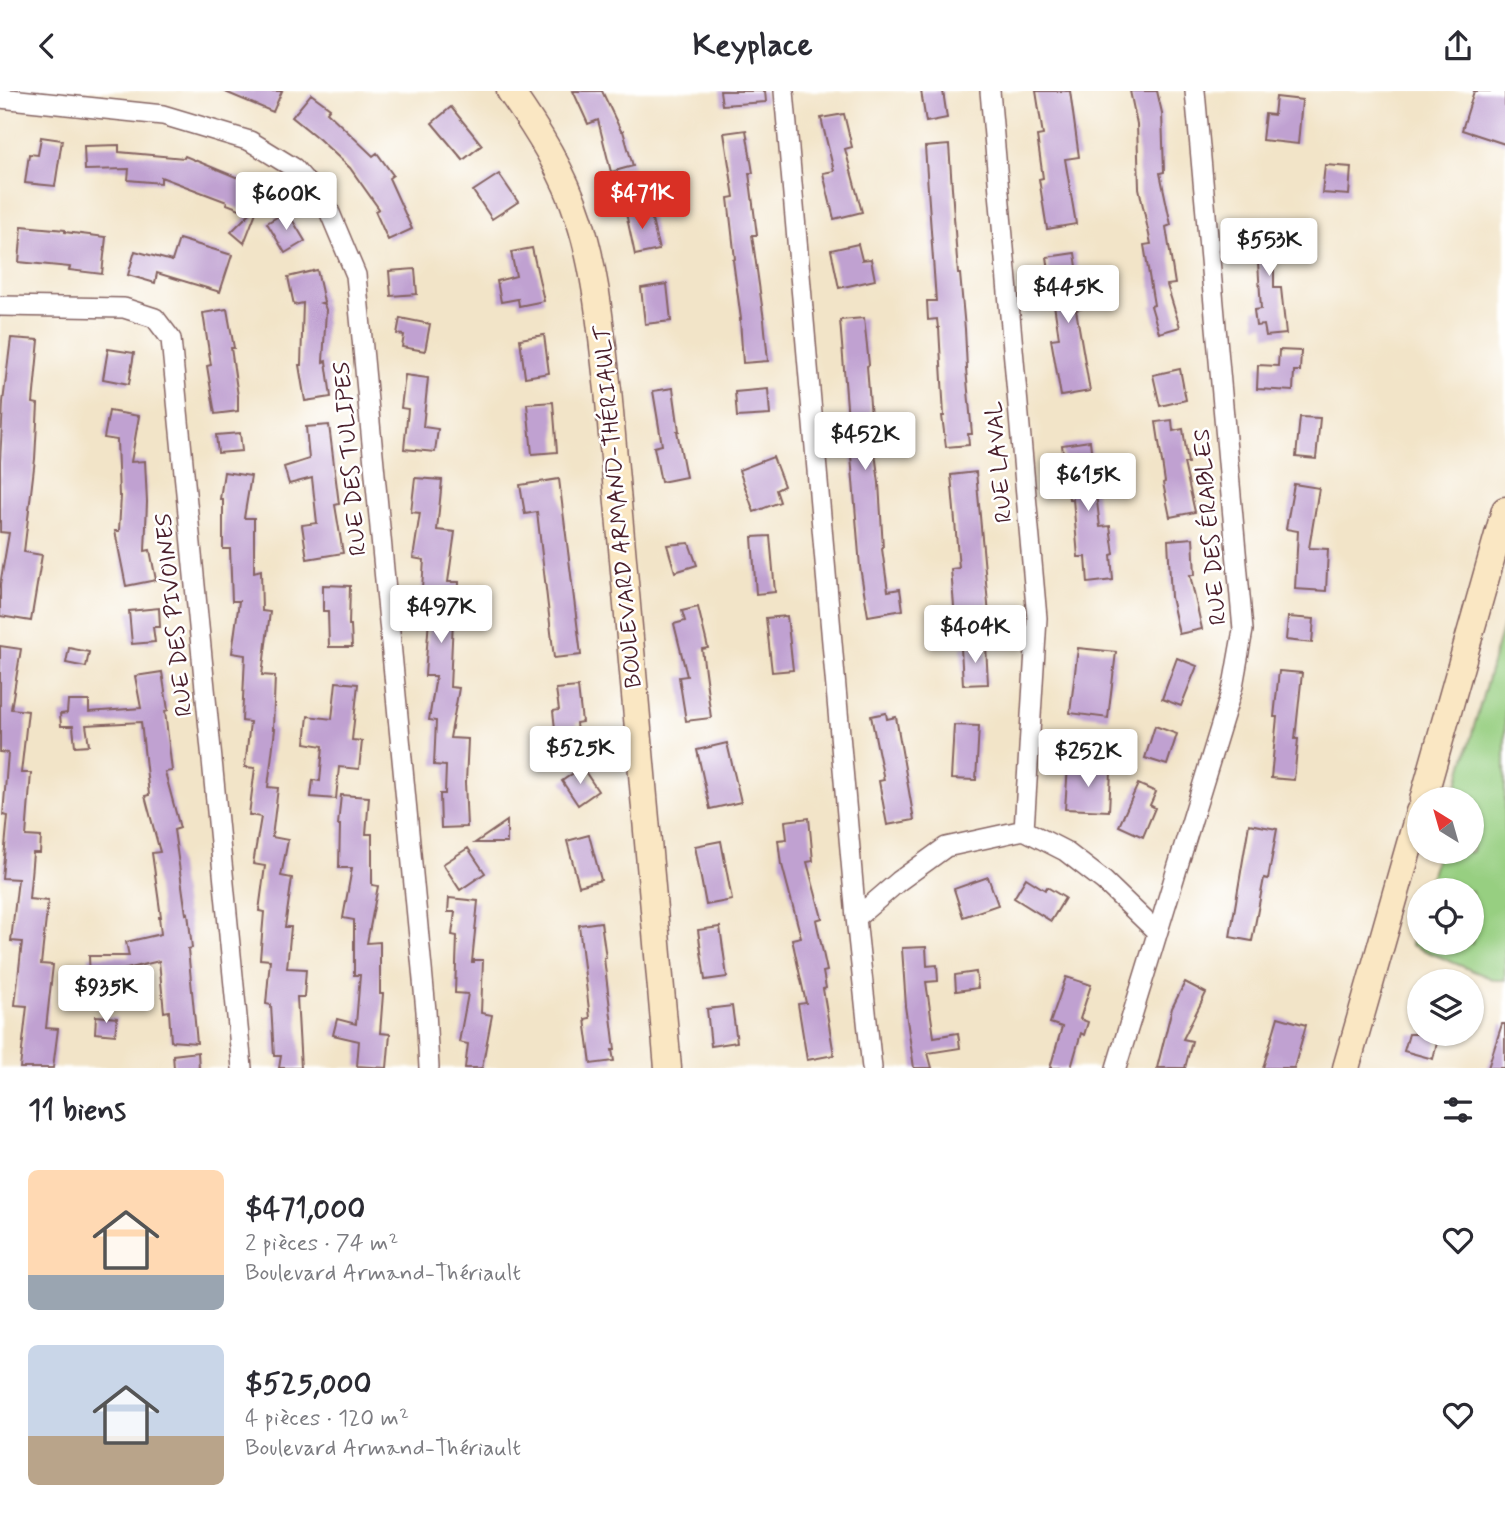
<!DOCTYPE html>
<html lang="fr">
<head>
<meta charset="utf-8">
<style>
	body { margin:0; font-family:Mynerve,sans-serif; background:#f7f7f7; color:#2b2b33; height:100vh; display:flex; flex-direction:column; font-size:26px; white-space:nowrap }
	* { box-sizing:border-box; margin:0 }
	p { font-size:23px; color:#7c7c81 }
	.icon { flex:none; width:38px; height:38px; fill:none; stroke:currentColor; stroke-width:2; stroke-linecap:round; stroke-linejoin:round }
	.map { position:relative; height:977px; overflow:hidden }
	.side { display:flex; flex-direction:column; background:#fff; flex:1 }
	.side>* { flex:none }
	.needle { width:46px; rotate:323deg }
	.tools { position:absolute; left:1407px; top:696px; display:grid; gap:14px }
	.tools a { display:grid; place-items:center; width:77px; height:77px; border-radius:50%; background:#fff; box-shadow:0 2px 5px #0004; font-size:35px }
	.price { position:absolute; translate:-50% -60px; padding:0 16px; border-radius:7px; background:#fff; color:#222; font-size:23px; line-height:46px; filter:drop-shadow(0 2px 4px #0008) }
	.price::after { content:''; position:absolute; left:50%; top:42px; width:21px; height:16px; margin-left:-10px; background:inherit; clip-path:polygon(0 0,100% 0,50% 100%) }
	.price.current { background:#d93025; color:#fff }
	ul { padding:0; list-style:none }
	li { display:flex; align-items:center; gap:21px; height:175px; padding:0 28px }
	li span { display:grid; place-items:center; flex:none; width:196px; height:140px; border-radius:10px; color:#555 }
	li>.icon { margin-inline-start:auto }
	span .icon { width:84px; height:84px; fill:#fffc; stroke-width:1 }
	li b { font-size:30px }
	h2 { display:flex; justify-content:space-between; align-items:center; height:84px; padding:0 28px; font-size:30px }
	header { display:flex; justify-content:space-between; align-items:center; height:91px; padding:0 28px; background:#fff; font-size:32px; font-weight:700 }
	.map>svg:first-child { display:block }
	.green { fill:#97cf81; stroke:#707756; stroke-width:2 }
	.building { fill:#c0a1d1 }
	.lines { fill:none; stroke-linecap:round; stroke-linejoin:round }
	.street-casing { stroke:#856462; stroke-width:22 }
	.secondary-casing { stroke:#856462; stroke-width:29 }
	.street { stroke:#fff; stroke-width:19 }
	.secondary { stroke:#fae7c3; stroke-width:26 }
	.labels { text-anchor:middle; stroke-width:5; stroke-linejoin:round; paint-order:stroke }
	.street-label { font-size:23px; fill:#4a1f2b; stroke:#fff }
</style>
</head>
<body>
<header><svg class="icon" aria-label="back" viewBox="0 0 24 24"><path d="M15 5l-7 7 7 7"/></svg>Keyplace<svg class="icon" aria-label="share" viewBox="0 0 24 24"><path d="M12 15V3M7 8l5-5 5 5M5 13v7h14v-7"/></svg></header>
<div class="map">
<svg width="1505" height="977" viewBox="0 0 1505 977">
	<rect width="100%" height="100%" fill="#fff"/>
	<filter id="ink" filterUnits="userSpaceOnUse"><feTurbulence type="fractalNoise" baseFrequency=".0143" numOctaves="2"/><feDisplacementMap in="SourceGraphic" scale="14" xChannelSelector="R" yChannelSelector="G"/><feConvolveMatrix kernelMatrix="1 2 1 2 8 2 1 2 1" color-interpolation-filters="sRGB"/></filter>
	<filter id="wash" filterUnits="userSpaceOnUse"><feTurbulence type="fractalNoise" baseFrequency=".00686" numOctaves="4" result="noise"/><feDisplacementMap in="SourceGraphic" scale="28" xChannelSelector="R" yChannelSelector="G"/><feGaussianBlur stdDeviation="1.57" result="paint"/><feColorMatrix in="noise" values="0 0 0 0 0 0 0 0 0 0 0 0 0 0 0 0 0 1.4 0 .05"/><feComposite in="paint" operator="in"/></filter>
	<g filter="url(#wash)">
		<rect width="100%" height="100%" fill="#f2e4c8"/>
		<path class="green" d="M1505 527V889H1495L1411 854 1419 825V852H1472V800H1426L1438 761H1472V709H1453Z"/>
		<g id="blocks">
			<path class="building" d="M223 0H282L273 21Z
				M573 0H602L621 40H623L633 75 611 81 598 29 588 33Z
				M720 0H765L766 11 722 14Z
				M921 0H943L947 27 926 31Z
				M1036 0H1070L1079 66 1065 68 1076 133 1047 138 1039 88 1043 87 1037 45 1043 44Z
				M1130 0H1157L1162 22 1164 81 1160 82 1171 134 1166 136 1175 193 1167 194 1180 236 1159 242 1151 215 1154 214 1144 154 1151 153 1139 97 1137 33Z
				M1474 0H1505V53L1462 39Z
				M311 3 330 17 327 21 373 65 377 62 393 84 389 87 412 138 388 149 375 120 379 118 350 77 319 48 292 26Z
				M1276 6 1302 9 1298 53 1262 49 1265 23 1274 24Z
				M451 16 482 54 463 69 432 32Z
				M844 23 852 56 845 58 862 121 834 128 823 82 834 80 821 27Z
				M746 39 753 82H749L757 144H752L764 229 768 270 743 272 740 228H741L733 169 735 168 728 107 734 106 724 42Z
				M41 46 62 49 55 95 25 92 29 63 38 64Z
				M119 54V61L184 67 185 65 265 98 244 152 231 141 250 122 227 113V111L161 86V92L128 89 129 78 85 79 84 55Z
				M949 54 958 183H960L965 238 967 278H966L972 343H968L969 354 946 356 942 325H944L939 237H938L937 228 928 229 927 210H936L925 56Z
				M1325 74 1351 76 1349 104 1322 102Z
				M499 83 518 111 492 128 473 100Z
				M649 116 659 159 635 164 626 122Z
				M287 120 305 150 285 162 267 132Z
				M1274 131 1275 147 1287 146V164H1274V197H1281L1286 243 1266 245 1264 234 1256 235 1254 219 1261 218 1258 172H1251V141H1259V132Z
				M22 135 65 139V141L106 146 102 183 69 179 70 176 19 171Z
				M179 148 232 164 220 201 157 182 155 192 128 184 135 160 172 170Z
				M858 153 862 169 871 168 875 189 839 197 831 159Z
				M532 157 544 210 519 215 518 208 501 211 497 190 516 185 511 161Z
				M1075 162 1083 217 1076 219 1090 300 1061 305 1051 248 1059 247 1047 166Z
				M415 178 417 203 391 205 389 180Z
				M317 179 324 211 321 212 324 213 326 219 323 271 326 270 331 306 305 310 299 274H301L303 212 294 214 288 186Z
				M667 193 671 230 645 233 641 197Z
				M227 218 234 257H231L238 305V320L215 323 207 275 211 274 203 222Z
				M400 227 430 233 425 260 402 256 404 244 397 243Z
				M864 227 869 274 867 275 872 339 879 392 883 457 882 458 888 500 900 498 903 519 868 525 860 476 840 229Z
				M544 244 549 282 525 286 520 248Z
				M11 247 39 249 33 312 38 313 35 368 24 461 42 464 31 530 0 525V494L9 442 0 441V371L3 311Z
				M108 258 134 262 129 293 103 288Z
				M1279 259 1301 260 1300 280H1294L1293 300 1257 298 1258 274 1278 275Z
				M1180 278 1186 309 1160 315 1153 284Z
				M405 284 428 287 423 336 438 338 435 361 404 358 408 318 401 317Z
				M673 297 679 340H677L686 386 661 391 654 356 662 354 653 300Z
				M768 298 770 324 737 326 735 301Z
				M553 311 557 361 532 363 527 313Z
				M109 320 139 325 131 371 145 370 147 411 145 460 150 459 156 489 126 495 115 440H119L121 405H119L117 349 104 347Z
				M1300 326 1320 327 1316 368 1296 366Z
				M1172 329 1173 340 1183 338 1188 372H1184L1195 421 1170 426 1163 392 1165 391 1156 331Z
				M329 334 339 413 335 414 343 462 307 468 302 434 317 432 312 387 289 393 284 376 309 368 306 336Z
				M240 342 242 360 218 362 216 344Z
				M1090 350 1100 436 1110 435 1114 463 1111 464 1113 489 1088 492 1086 466H1078L1073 408H1069L1062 354Z
				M773 366 784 395 776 399 780 411 754 421 739 379Z
				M224 381 251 385 244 427H254V481L261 479 262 520 270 521 262 584 275 585 273 638H275L268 696 278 697 272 746 288 749 281 785 292 787 285 836H291L287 877 306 878 304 906H297L301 977H279L281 965H274L271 914 266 913 270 869 260 868 264 821 259 820 265 775 253 773 261 726 249 724 255 677 245 676 250 631 242 630 245 564 232 562 239 510H232L230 458H223V408H220Z
				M976 381 989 524 955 528 951 478 959 477 951 384Z
				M415 387 442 389 437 439 455 441 448 491H459L458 514 467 515 466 529 453 528 450 596 459 597 450 647 468 648 466 691H465L467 736 441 737 440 703H445L446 675 434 674 436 630 429 629 436 585H425L429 527 420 526 424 469 413 467 420 422 411 421Z
				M559 388 581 564 554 567 537 421 525 423 520 394Z
				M1294 393 1319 397 1309 457 1328 458 1326 500 1295 498 1298 440 1286 438Z
				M770 445 775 501 756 503 752 446Z
				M1193 447 1195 484H1190L1202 538 1179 543 1171 506 1168 449Z
				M689 452 697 474 675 481 667 454Z
				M323 494 350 495 349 534H351L352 556H329L328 520H323Z
				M698 516 708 557 702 558 711 627 686 630 679 586 687 585 674 533 685 530 682 520Z
				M159 517 160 536H153L155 551 132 553 129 520Z
				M787 525 793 579 772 581 766 527Z
				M1288 526 1314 528 1312 552 1286 549Z
				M986 554 988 593 963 594 961 556Z
				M0 555 21 558 11 618 28 620 21 682H31L26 745 41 746 40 762H33L29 808 48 810 41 873 53 874 46 937 58 938 53 977H20L27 915 15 914 22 851 11 850 18 788 2 787 8 725 3 724 8 662 0 661Z
				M69 557 89 561 86 576 66 572Z
				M1078 557 1116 561 1108 627 1070 622Z
				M1177 567 1197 575 1181 615 1162 608Z
				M1279 580 1302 582 1295 648H1298L1294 689 1271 687 1277 626H1274Z
				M162 581 168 619 165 620 172 680 165 681 180 737 174 739 186 823 188 822 192 857 188 858 197 952 171 950 169 920 164 921 159 870 110 882V890H90L89 865H129L126 851 161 843 159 826H161L152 762 160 761 145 705 149 704 141 631 86 634 89 654 75 655 73 635H61L60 623 67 622 68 610H89V621L141 617 135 585Z
				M336 591 358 593 352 649 362 650 359 678 339 676 336 708 311 706 313 689 320 690 323 655 305 652 308 625 332 628Z
				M578 596 582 631 576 632 577 643 556 646 553 620 559 619 556 598Z
				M886 622 887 628 896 626 914 729 887 734 879 690 884 689 871 625Z
				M954 634 979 635 976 689 951 688Z
				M1155 635 1177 643 1167 674 1145 667Z
				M727 652 741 711 710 718 697 659Z
				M1068 675 1102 677 1111 681 1109 720 1065 718Z
				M582 676 598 700 578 714 562 690Z
				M1138 693 1156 701 1150 714 1155 717 1143 746 1119 735Z
				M341 704 369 706 366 743H372V794L378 795 367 852 380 851V903H383L380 942 390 943 387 977 357 975 359 950 333 944 337 928 356 933 360 884H354V829L343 827 352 777H339L340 734H338Z
				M809 727 813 770 807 771 822 827 816 829 827 880 823 881 826 897 823 898 834 964 807 969 798 913 806 912 792 848 801 846 782 774H781L778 749 787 748 785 730Z
				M507 730V752H475Z
				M1249 733 1277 738 1268 788 1264 787 1252 850 1230 846Z
				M589 744 601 789 579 795 567 750Z
				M721 750 732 809 706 814 695 755Z
				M468 757 485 782 460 799 443 773Z
				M988 786 998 814 963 826 954 798Z
				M1026 787 1045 799 1047 796 1065 807 1051 830 1014 807Z
				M449 807 478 810 472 871H474V869H483L481 922 492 924 482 977H465L468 953 459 951 468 903 455 902 457 845 452 844 455 821H448Z
				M601 831 606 867H604L615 959H612L614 970 591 973 585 928 590 927 579 834Z
				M720 836 727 886 705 889 698 839Z
				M926 856 927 875 937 874 938 890 926 891 934 946 958 942 960 957 928 962 932 977H914L905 915H906L902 857Z
				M976 881 978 897 956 900 955 884Z
				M1066 886 1091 894 1080 928 1088 931 1084 944 1081 942 1071 977H1050L1062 936 1050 932Z
				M1185 891 1206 902 1183 948 1192 950 1185 977H1157L1172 917Z
				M732 915 737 951 711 955 707 918Z
				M96 925 117 927 115 944 95 942Z
				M1278 926 1306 934 1294 977H1263Z
				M1502 933H1505V977H1488Z
				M1409 943H1439L1433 968 1404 960Z
				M198 961 199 977H174L173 964Z"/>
		</g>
	</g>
	<g filter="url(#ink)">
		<use href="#blocks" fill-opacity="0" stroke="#856462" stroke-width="2"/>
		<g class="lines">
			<g class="street-casing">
				<path id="street" d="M784 0 856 827 872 977
					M990 0 1037 527 1024 739
					M0 7 163 24 250 50 294 77 327 115 356 184 426 920 429 977
					M0 215 124 217 155 227 171 248 242 977
					M856 827 899 790 946 756 1024 739 1065 760 1104 790 1157 841
					M1116 977 1233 595 1243 539 1195 0"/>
			</g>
			<g class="secondary-casing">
				<path id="secondary" d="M510 0C538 40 564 81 579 128 597 183 601 242 608 299L668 977
					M1423 709 1505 419
					M1346 977 1419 721"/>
			</g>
			<use href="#street" class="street"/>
			<use href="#secondary" class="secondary"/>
		</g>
	</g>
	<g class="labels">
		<g class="street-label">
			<text transform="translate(349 368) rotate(-95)" y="8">RUE DES TULIPES</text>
			<text transform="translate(998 371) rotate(-95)" y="8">RUE LAVAL</text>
			<text transform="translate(617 416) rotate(-95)" y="8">BOULEVARD ARMAND-THÉRIAULT</text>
			<text transform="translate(1209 436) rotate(-95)" y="8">RUE DES ÉRABLES</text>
			<text transform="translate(173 524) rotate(-96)" y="8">RUE DES PIVOINES</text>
		</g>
	</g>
</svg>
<div class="tools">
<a><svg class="needle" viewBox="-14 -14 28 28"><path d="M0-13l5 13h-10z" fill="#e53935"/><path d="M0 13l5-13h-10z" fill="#7c7c81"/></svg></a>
<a><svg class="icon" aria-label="locate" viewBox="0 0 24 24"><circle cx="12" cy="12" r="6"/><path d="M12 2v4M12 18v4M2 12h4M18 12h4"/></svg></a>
<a><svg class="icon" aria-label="layers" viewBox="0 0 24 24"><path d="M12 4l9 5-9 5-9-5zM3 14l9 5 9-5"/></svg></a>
</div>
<b class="price current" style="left:642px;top:140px">$471K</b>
<b class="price" style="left:286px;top:141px">$600K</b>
<b class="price" style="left:1269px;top:187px">$553K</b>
<b class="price" style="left:1068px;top:234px">$445K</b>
<b class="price" style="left:865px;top:381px">$452K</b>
<b class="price" style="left:1088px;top:422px">$615K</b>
<b class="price" style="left:441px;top:554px">$497K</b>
<b class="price" style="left:975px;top:574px">$404K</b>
<b class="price" style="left:580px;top:695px">$525K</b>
<b class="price" style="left:1088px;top:698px">$252K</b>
<b class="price" style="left:106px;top:934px">$935K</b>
</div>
<section class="side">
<h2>11 biens<svg class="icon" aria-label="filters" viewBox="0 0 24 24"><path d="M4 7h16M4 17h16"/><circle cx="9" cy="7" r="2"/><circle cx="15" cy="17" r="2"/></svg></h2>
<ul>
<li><span style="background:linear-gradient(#ffd9b3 75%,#9aa5b1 0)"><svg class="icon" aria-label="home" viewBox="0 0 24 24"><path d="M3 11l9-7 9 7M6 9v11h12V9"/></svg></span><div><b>$471,000</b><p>2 pièces · 74 m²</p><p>Boulevard Armand-Thériault</p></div><svg class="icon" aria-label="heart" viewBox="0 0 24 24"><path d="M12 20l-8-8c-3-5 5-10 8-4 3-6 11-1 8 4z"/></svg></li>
<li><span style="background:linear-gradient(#c9d6e8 65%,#b9a48a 0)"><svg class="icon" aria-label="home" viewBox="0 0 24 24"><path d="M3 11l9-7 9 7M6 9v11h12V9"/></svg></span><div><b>$525,000</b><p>4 pièces · 120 m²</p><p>Boulevard Armand-Thériault</p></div><svg class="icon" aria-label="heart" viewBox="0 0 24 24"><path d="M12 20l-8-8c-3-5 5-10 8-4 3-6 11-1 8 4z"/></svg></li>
</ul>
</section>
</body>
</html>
